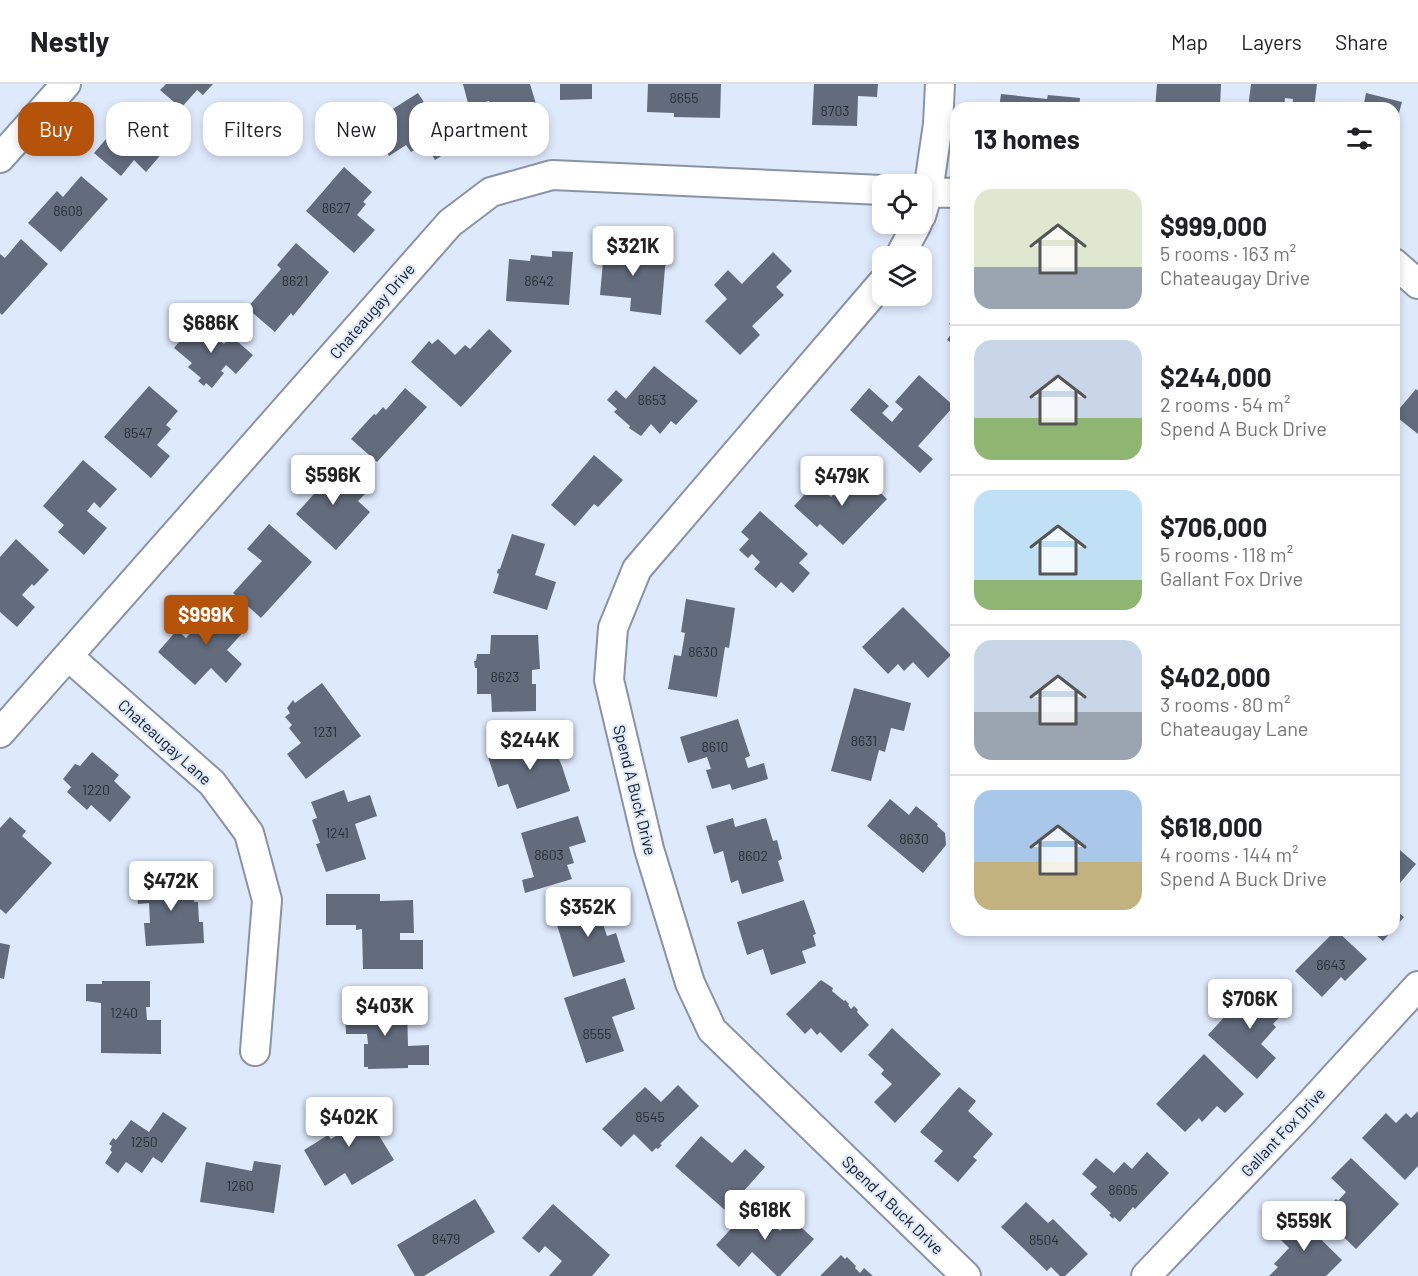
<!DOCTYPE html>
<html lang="en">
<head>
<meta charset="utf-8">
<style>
	body { margin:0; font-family:Barlow,sans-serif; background:#f6f6f6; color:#202124; height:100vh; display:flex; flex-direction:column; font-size:22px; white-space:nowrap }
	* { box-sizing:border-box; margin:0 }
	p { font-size:20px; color:#757577 }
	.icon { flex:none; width:33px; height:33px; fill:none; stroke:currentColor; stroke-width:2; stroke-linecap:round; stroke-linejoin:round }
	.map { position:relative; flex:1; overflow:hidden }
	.sheet { position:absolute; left:950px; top:18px; width:450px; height:834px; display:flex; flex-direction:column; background:#fff; border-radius:18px; box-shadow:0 3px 9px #0003 }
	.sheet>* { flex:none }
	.hud { position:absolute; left:18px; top:18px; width:570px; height:54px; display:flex; gap:12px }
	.fabs { position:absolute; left:872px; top:90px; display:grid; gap:12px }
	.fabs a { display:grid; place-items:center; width:60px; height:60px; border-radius:12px; background:#fff; box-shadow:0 3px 9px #0003; font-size:30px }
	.price { position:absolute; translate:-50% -51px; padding:0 14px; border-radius:6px; background:#fff; color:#222; font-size:20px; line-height:39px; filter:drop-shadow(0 2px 3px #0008) }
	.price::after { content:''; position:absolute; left:50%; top:36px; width:18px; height:14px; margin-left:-9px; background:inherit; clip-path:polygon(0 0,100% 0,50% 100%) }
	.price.selected { background:#b45309; color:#fff }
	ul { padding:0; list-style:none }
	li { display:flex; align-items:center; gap:18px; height:150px; padding:0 24px }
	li+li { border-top:2px solid #e0e0e0 }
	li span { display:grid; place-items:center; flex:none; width:168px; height:120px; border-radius:18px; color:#555 }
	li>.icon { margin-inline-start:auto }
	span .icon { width:72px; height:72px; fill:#fffc; stroke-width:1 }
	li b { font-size:26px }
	h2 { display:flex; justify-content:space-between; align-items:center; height:72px; padding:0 24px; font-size:26px }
	.chip { padding:0 21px; border-radius:18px; background:#fff; box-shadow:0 3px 9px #0003; font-size:21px; line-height:54px }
	.chip.selected { background:#b45309; color:#fff }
	header { display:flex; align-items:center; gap:36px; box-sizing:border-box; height:84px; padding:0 30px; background:#fff; border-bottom:2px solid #e0e0e0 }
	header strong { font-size:28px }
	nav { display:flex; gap:33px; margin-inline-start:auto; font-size:21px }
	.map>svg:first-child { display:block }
	.building { fill:#626c7d }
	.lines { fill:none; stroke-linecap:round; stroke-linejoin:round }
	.minor-casing { stroke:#8993a5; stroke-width:32 }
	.minor { stroke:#fff; stroke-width:28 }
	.labels { text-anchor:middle; stroke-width:4.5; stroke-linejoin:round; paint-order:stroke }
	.number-label { font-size:14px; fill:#282e36 }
	.street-label { font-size:16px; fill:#15191f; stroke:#dee9fc }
</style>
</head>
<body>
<header>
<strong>Nestly</strong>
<nav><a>Map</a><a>Layers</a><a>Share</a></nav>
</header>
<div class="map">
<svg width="1418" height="1192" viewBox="0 0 1418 1192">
	<rect width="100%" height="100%" fill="#dee9fc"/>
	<path class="building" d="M166 0H213L203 11 197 6 181 24 160 6Z
		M463 0H530L540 33 510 42 503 18 491 22 489 17 469 23Z
		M560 0H592V15L560 16Z
		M648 0H721L720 34 674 33V29L647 28Z
		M814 0H878L877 13 858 12 857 42 812 41Z
		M1157 0H1221L1220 24H1155Z
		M1251 0H1317L1314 24H1292L1293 15 1285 14 1284 23 1248 24Z
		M418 9 436 37 443 32 460 60 435 76 425 59 411 68 406 61 389 72 369 40Z
		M1366 9 1402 18 1394 47V24H1363Z
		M1001 10 1047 15 1048 11 1080 14 1079 24H999Z
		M137 19 164 42 158 49 170 60 146 88 134 76 121 92 94 69Z
		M344 83 372 108 363 118 366 120 357 131 375 146 354 169 306 127Z
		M81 92 108 115 61 168 28 139 57 107 63 113Z
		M21 155 48 180 2 231 0 229V170L5 174Z
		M605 155 632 157 631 169 666 172 661 231 630 227 631 214 600 211Z
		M296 159 329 188 293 232 291 229 275 248 247 224 281 185 277 181Z
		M552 167 573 168 569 221 506 217 509 175 530 177 531 171 552 173Z
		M773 168 792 187 776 203 784 211 752 242 760 251 740 271 705 237 727 215 714 201 728 186 742 200Z
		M956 230V262L947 256 955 244 949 240Z
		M197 237 224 260 231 252 253 271 236 290 226 281 221 287 224 289 212 304 206 299 204 302 198 297 201 294 188 283 192 279 174 264Z
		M489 245 512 267 461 323 411 278 429 257 432 260 438 255 455 271 465 261 470 265Z
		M654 282 698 317 676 341 671 337 660 350 651 340 641 352 629 344 630 342 614 328 617 325 607 316 616 306 626 315Z
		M919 291 954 322 918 362 933 375 920 389 850 326 869 304 889 322 882 329 892 338 903 325 895 318Z
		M149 302 178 327 166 341 171 345 157 361 170 372 151 394 104 353Z
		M405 304 427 323 377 378 351 355 374 330 376 331 383 323 386 326Z
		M1416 305 1418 307V350L1394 331Z
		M594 371 623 396 598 423 594 420 575 442 551 421Z
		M83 376 117 405 100 424 94 418 87 427 107 444 84 471 58 448 64 441 43 422Z
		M337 381 367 408 358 417 370 428 336 466 296 430 314 410 302 399 317 383 328 392Z
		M861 390 887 415 843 461 820 440 817 443 794 422 816 398 831 413 845 398 850 403Z
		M760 427 808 470 799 479 810 489 793 509 781 498 776 504 754 485 760 478 752 470 748 474 739 466 749 455 741 448Z
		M269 440 312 478 261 534 233 509 262 477 247 465Z
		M512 450 545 460 535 491 556 498 547 526 493 509 499 490 497 489 498 485H500Z
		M16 455 49 486 34 502 32 500 22 511 35 523 17 543 0 528V473Z
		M686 515 735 524 729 564 725 563 717 613 668 605 674 571 681 572 685 549 681 548Z
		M216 517 246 545 227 566 242 580 226 599 211 584 195 601 158 568 177 546 186 554 194 545 192 543Z
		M903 523 951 571 928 594 913 578 904 587 898 580 888 590 862 563Z
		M491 551H538L540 585 532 586V600H536V627L492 628 491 610H477V584H475L474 577H476L477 570H490Z
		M322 599 361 652 306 695 287 670 301 659 289 644 292 641 285 633 290 629 287 624 293 616 295 619Z
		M854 604 911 619 904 647 891 644 885 668 879 666 871 697 831 687Z
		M738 635 750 672 745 674 748 684 764 679 768 695 732 706 730 700 712 705 706 686 711 685 707 673 688 679 680 653Z
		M547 648 562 682 570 707 517 725 508 700 498 703 487 670Z
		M92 668 119 691 114 697 131 713 110 738 91 721 87 726 67 708 71 703 63 695 75 680 80 682Z
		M344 706 348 718 370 711 377 732 355 740 366 775 326 788 316 760 320 759 312 736 317 734 311 718Z
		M890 715 909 731 916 722 938 740 937 742 945 749 946 761 923 789 867 742Z
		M578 732 586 758 569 763 574 779 567 781 572 795 525 809 522 796 534 793 521 749Z
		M10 733 26 747 22 752 52 779 6 830 0 825V744Z
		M733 734 735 743 766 734 773 757 777 756 782 775 778 777 784 797 742 810 738 796 731 799 723 767 714 770 706 742Z
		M1394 761 1416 780 1394 806Z
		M193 793 194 818H198L199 838H203L204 859 146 862 144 839H150L149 819 138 820 137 799 148 798V795Z
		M326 810H380V817L413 816 414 849H400V856H423V885H363L362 845 356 846V841H326Z
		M602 813 610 839 603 840 607 852 616 849 625 878 573 893 553 828Z
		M804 816 816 850 813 851 816 862 802 867 806 879 771 891 763 865 747 871 737 838Z
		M1394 825 1404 833 1394 845Z
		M1336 846 1367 875 1345 897 1341 893 1322 913 1295 887Z
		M1370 846H1393L1383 857Z
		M0 859 10 861 4 895 0 894Z
		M625 894 635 925 612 933 624 967 586 979 564 914Z
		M821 896 833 904 832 907 844 917 845 916 849 920 848 921 851 925 854 922 858 926 857 928 869 941 841 969 820 948 817 951 811 944 805 950 786 930Z
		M102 897H150V923H146L147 936H161V970L101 969V919L86 917V900H102Z
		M1256 898 1286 926 1273 940 1276 943 1261 960 1276 974 1257 995 1208 951Z
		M379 920V923L407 922 408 962 429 961V981H408V984L368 985V983H364V960H368L367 950H346L345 921Z
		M892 944 941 990 895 1039 874 1018 892 1000 881 990 884 986 868 971Z
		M1204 970 1244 1010 1225 1029 1217 1022 1202 1038 1199 1034 1185 1048 1156 1020Z
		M678 1001 699 1022 660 1060 662 1061 658 1065 656 1064 652 1068 634 1050 621 1063 602 1045 645 1003 661 1018Z
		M959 1003 976 1017 968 1027 993 1050 973 1073 977 1076 958 1098 934 1077 943 1067 920 1048Z
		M358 1017 394 1076 352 1101 345 1089 325 1102 304 1066 328 1051 331 1055 336 1052 326 1036Z
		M1418 1027V1082L1405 1096 1362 1054 1386 1029 1396 1039 1406 1029 1411 1034Z
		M163 1028 187 1044 162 1079 153 1073 142 1089 126 1078 118 1089 105 1079 112 1068 110 1066 112 1062 109 1060 113 1054 116 1056 131 1036 149 1048Z
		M701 1052 732 1079 745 1065 765 1083 726 1127 675 1082Z
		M1147 1068 1169 1089 1135 1125 1133 1123 1120 1138 1114 1133 1113 1135 1109 1131 1111 1129 1090 1110 1097 1103 1082 1090 1096 1074 1114 1089 1124 1078 1132 1085Z
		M1351 1074 1399 1120 1356 1165 1321 1131 1336 1115 1338 1117 1346 1108 1331 1094Z
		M254 1077 281 1081 274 1129 200 1118 206 1078 252 1087Z
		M475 1115 495 1148 424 1192H415L397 1161Z
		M756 1118 778 1139 775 1142 780 1147 792 1135 814 1155 780 1192H777L752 1168 739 1183 716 1161Z
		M1026 1118 1048 1139 1053 1135 1088 1170 1065 1192H1060L1051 1183 1047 1187 1001 1143Z
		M553 1120 610 1171 592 1192H549L562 1177 545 1162 539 1169 522 1154Z
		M1295 1130 1342 1176 1326 1192H1269L1278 1183 1274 1180 1289 1164 1275 1150Z
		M841 1171 845 1175 847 1173 856 1182 855 1184 860 1189 864 1184 873 1192H820Z"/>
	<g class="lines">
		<g class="minor-casing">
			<path id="minor" d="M0 74 66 0
				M921 108 956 109
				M921 132 928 108 938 40 940 0
				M900 172 917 140
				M1394 179 1418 200
				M882 199 637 485 613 544 609 596 649 765 690 899 712 946 966 1192
				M68 572 212 699 249 749 267 816 255 967
				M0 649 450 139 491 108 552 91 882 106
				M1146 1192 1300 1031 1418 902"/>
		</g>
		<use href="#minor" class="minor"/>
	</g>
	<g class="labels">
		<g class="number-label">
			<text x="684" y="19">8655</text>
			<text x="835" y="32">8703</text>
			<text x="336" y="129">8627</text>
			<text x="68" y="132">8608</text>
			<text x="295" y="202">8621</text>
			<text x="539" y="202">8642</text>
			<text x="652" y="321">8653</text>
			<text x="138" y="354">8547</text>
			<text x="703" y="573">8630</text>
			<text x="505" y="598">8623</text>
			<text x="325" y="653">1231</text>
			<text x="864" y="662">8631</text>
			<text x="715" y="668">8610</text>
			<text x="96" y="711">1220</text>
			<text x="337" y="754">1241</text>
			<text x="914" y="760">8630</text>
			<text x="549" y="776">8603</text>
			<text x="753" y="777">8602</text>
			<text x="1331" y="886">8643</text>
			<text x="124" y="934">1240</text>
			<text x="597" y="955">8555</text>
			<text x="650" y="1038">8545</text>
			<text x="144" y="1063">1250</text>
			<text x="240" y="1107">1260</text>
			<text x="1123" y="1111">8605</text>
			<text x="446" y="1160">8479</text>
			<text x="1044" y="1161">8504</text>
		</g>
		<g class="street-label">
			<text transform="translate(372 227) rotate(-49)" y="6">Chateaugay Drive</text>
			<text transform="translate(165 658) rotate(42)" y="6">Chateaugay Lane</text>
			<text transform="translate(635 706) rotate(76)" y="6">Spend A Buck Drive</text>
			<text transform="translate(1283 1048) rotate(-47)" y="6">Gallant Fox Drive</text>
			<text transform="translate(893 1121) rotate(44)" y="6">Spend A Buck Drive</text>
		</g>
	</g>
</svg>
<div class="fabs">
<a><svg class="icon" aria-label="locate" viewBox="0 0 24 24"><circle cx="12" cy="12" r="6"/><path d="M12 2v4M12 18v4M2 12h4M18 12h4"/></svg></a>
<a><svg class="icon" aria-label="layers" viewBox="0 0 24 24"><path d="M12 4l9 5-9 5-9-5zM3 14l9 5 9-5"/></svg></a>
</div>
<b class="price" style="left:633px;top:193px">$321K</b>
<b class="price" style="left:211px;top:270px">$686K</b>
<b class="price" style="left:333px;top:422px">$596K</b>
<b class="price" style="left:842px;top:423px">$479K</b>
<b class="price selected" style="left:206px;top:562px">$999K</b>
<b class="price" style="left:530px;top:687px">$244K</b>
<b class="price" style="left:171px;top:828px">$472K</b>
<b class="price" style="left:588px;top:854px">$352K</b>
<b class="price" style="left:1250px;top:946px">$706K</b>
<b class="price" style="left:385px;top:953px">$403K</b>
<b class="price" style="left:349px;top:1064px">$402K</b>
<b class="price" style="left:765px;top:1157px">$618K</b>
<b class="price" style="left:1304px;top:1168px">$559K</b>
<div class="hud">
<a class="chip selected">Buy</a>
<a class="chip">Rent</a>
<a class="chip">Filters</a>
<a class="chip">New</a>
<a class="chip">Apartment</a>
</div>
<section class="sheet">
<h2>13 homes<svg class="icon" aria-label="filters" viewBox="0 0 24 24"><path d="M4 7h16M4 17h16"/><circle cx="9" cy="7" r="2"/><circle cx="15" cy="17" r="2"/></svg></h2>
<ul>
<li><span style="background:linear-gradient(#dfe7d0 65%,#9aa5b1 0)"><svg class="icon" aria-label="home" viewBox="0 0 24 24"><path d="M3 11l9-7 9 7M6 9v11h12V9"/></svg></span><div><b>$999,000</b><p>5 rooms · 163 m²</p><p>Chateaugay Drive</p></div></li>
<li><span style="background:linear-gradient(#c9d6e8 65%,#8fb573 0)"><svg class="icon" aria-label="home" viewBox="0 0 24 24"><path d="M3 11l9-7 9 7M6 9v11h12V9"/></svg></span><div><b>$244,000</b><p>2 rooms · 54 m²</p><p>Spend A Buck Drive</p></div></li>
<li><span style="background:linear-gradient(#bfe0f5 75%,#8fb573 0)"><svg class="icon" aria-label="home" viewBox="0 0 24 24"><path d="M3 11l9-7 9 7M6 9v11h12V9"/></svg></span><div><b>$706,000</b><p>5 rooms · 118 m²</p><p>Gallant Fox Drive</p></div></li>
<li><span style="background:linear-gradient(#c9d6e8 60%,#9aa5b1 0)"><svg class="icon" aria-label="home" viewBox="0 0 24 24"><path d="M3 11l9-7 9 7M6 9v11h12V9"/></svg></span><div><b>$402,000</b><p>3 rooms · 80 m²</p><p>Chateaugay Lane</p></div></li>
<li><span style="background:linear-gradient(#a9c7e8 60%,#c2b280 0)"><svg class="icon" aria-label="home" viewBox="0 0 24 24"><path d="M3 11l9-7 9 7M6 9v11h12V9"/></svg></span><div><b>$618,000</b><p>4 rooms · 144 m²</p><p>Spend A Buck Drive</p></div></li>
</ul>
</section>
</div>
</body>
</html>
